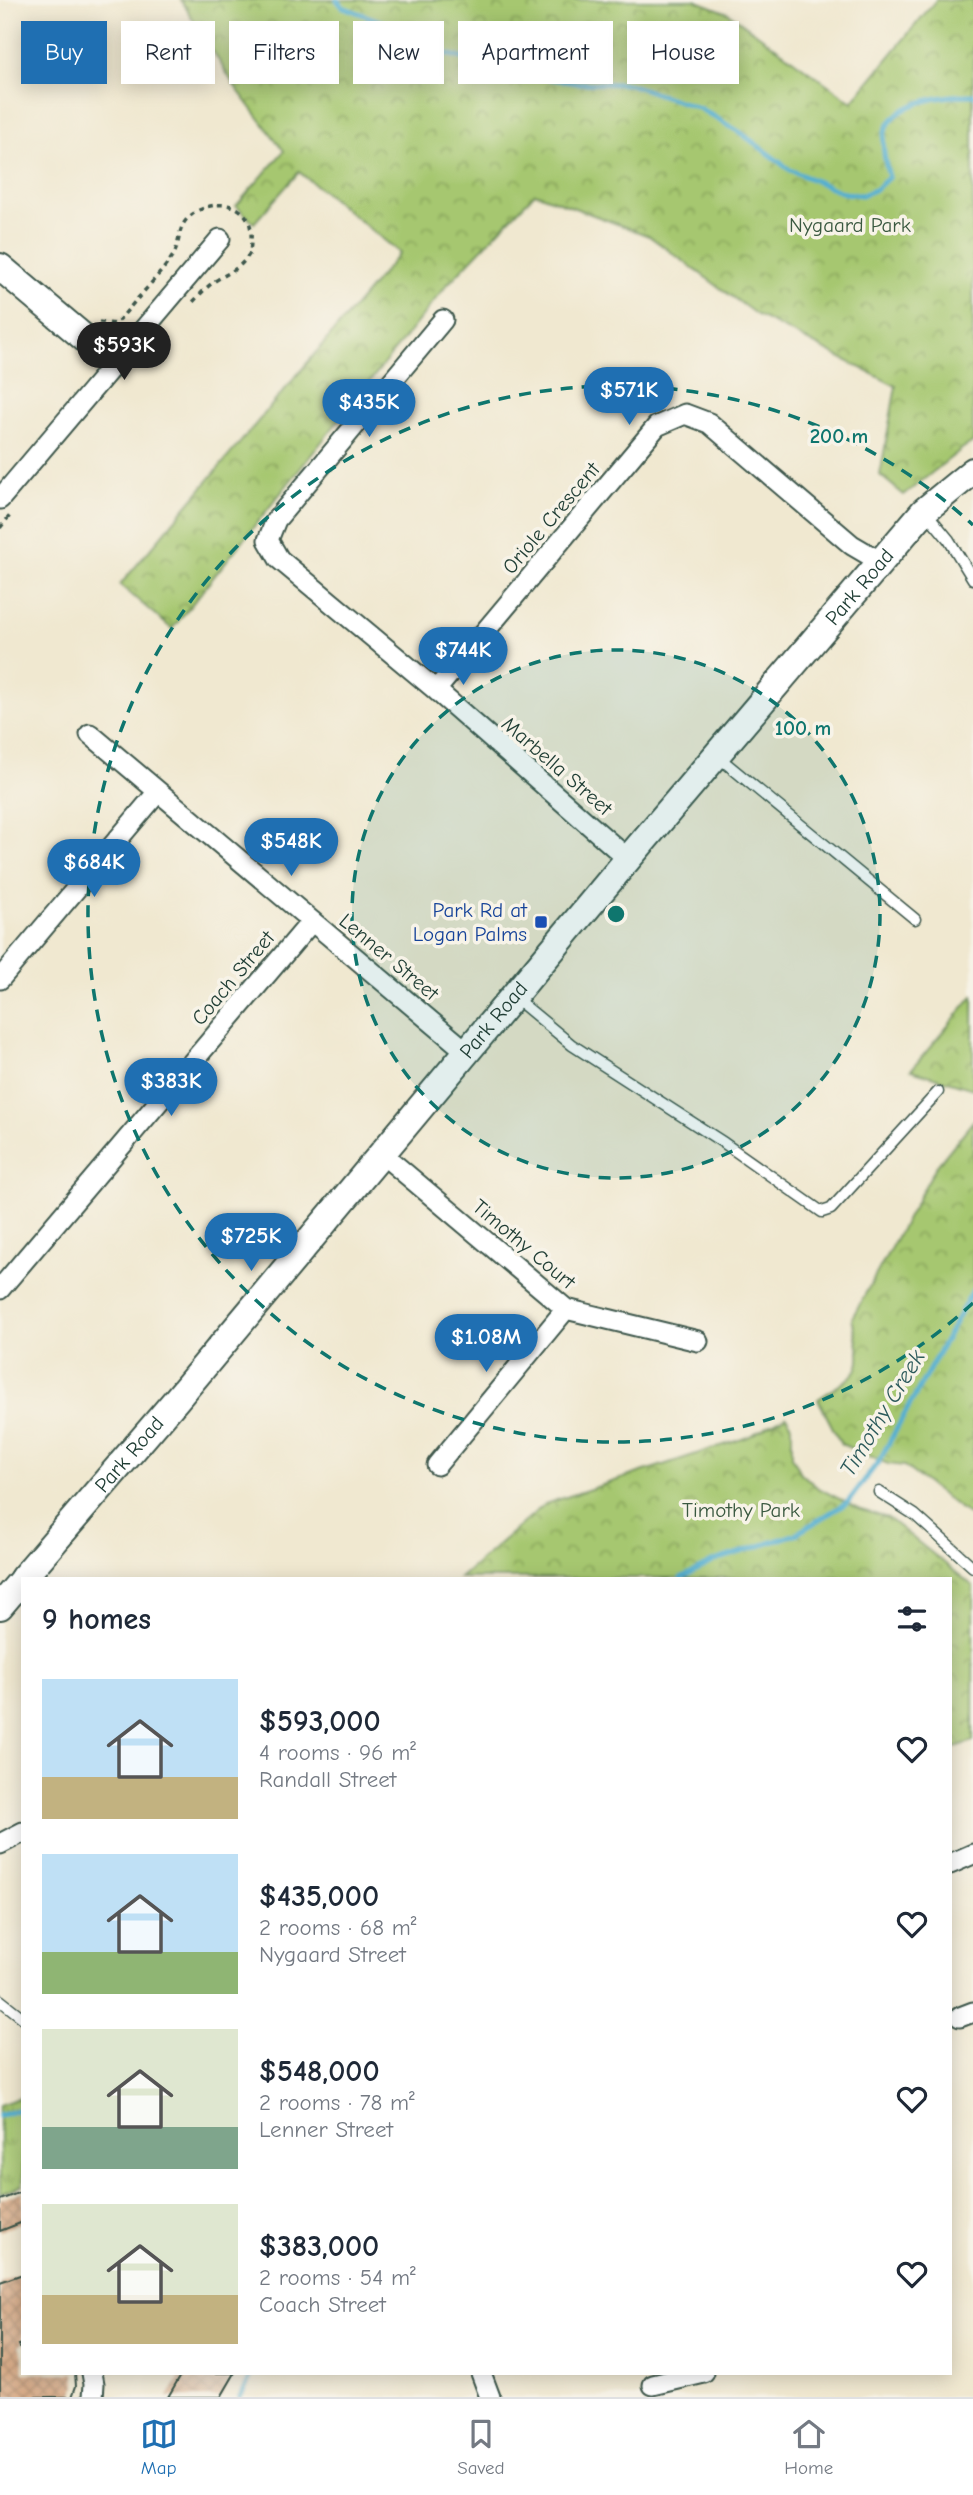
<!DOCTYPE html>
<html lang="en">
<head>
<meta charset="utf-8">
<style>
	body { margin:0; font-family:"Comic Neue",sans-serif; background:#f6f6f7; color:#1f2937; height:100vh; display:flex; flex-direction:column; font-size:26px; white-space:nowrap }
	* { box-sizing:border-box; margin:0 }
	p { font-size:23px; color:#747a83 }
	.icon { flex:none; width:38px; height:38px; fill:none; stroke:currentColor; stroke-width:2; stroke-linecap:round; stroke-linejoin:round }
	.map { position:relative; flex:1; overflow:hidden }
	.panel { position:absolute; left:21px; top:1577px; width:931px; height:798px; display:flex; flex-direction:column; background:#fff; border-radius:0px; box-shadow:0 4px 18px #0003 }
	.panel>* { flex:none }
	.hud { position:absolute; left:21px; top:21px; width:931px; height:63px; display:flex; gap:14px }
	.price { position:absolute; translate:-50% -60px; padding:0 16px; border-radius:24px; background:#1f6fb2; color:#fff; font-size:23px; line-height:46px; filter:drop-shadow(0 2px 4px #0008) }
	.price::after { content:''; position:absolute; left:50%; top:42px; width:21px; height:16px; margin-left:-10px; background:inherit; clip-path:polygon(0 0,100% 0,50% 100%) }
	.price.current { background:#222; color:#fff }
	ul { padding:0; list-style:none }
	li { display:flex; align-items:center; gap:21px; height:175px; padding:0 21px }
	li span { display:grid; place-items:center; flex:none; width:196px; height:140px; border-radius:0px; color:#555 }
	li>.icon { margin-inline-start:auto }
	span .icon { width:84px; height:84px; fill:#fffc; stroke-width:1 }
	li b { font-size:30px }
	h2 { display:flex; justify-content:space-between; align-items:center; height:84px; padding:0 21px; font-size:30px }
	.tag { padding:0 24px; border-radius:0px; background:#fff; box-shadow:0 4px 18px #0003; font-size:24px; line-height:63px }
	.tag.current { background:#1f6fb2; color:#fff }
	.menu { display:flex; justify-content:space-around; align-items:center; height:98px; border-top:2px solid #e0e1e3; background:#fff; font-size:19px; color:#747a83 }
	.menu a { display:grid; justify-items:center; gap:4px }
	.menu .current { color:#1f6fb2 }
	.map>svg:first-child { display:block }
	.grass { fill:url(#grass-tufts); stroke:#628252; stroke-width:2 }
	.park { fill:url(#park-crowns); stroke:#628252; stroke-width:2 }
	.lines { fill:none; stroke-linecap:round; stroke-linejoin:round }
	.stream { stroke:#53afd1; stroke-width:5 }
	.building { fill:url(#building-cross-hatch) }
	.lane-casing { stroke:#3e574b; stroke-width:13 }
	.street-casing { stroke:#3e574b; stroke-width:23 }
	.secondary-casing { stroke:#3e574b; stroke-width:30 }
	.path { stroke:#3e574b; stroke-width:3.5; stroke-dasharray:5 5; stroke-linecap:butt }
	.lane { stroke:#fff; stroke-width:10 }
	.street { stroke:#fff; stroke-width:19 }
	.secondary { stroke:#fff; stroke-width:26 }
	.ring { fill:none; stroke:#0f766e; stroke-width:3.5; stroke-dasharray:12 9 }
	.transit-dot { fill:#1a4fb4; stroke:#f7f3e8; stroke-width:2.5 }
	.labels { text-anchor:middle; stroke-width:7; stroke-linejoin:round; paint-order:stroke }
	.park-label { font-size:21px; fill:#3a5940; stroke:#f7f3e8 }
	.street-label { font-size:21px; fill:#1f3d34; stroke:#f7f3e8 }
	.transit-label { font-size:21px; fill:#164399; stroke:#f7f3e8; text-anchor:end }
	.water-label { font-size:23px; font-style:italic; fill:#2c5a5b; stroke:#f7f3e8 }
	.centre { fill:#0f766e; stroke:#f7f3e8; stroke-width:3.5 }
	.ring-label { font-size:21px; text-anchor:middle; font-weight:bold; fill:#0f766e; stroke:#f7f3e8; stroke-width:7; stroke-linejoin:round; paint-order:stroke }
</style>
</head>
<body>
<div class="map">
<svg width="973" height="2397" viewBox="0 0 973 2397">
	<defs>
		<pattern id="grass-tufts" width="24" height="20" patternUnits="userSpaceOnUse" patternTransform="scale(1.75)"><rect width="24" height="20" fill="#a6c76f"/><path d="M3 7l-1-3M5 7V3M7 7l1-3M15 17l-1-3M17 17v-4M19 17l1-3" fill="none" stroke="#87a35c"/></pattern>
		<pattern id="park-crowns" width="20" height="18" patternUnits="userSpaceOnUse" patternTransform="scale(1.75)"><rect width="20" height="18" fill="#a6c76f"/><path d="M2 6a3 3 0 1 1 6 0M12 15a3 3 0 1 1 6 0" fill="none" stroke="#87a35c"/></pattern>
		<pattern id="building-cross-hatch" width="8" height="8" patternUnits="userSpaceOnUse" patternTransform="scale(1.75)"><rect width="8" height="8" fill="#d3a27c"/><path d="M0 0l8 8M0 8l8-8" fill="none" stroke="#ab8566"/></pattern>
	</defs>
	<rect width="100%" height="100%" fill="#f7f3e8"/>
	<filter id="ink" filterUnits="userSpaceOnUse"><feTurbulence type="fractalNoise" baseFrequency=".0143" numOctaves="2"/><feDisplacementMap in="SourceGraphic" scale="14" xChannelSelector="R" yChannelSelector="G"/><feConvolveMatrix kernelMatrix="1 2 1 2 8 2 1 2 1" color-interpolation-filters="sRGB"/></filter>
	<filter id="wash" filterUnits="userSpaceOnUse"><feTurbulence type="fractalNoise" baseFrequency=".00686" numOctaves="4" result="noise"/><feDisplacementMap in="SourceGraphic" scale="28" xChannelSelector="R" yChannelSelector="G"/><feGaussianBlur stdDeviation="1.57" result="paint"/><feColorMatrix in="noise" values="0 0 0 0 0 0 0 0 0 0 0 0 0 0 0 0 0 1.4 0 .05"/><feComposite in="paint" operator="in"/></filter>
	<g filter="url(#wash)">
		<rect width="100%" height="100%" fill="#f0e8d0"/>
		<path class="grass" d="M23 2096V2185L0 2194V2105Z"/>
		<path class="park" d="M181 0H695L728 13 852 102 936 0H973V442L963 448 904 495 880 475 896 386 757 315 649 236 535 193 447 285 172 629 120 585 400 253 299 172 254 223 236 206 284 151 234 85Z
			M973 996V1089L911 1070Z
			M973 1121V1518L904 1466 888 1464 841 1444 818 1399C866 1368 864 1373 852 1318L935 1168Z
			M786 1416 792 1425V1456L801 1473 818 1488 861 1510 888 1518 973 1586V1741L950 1749V1578H460L545 1504 748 1437Z"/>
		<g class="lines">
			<path class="stream" d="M337 0 343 7 383 22 427 49 523 74 576 83 629 84 699 108 741 133 790 170 844 193 862 195 876 189 889 177C885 163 880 140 887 127 901 100 947 95 973 95
				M681 1578 714 1561 796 1534 848 1502 879 1461 973 1290
				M0 2116 23 2108
				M240 2397 253 2373"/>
		</g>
		<g id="blocks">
			<path class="building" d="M23 2191V2222L0 2231V2200Z
				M23 2274V2344L19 2345 23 2356V2373H75L76 2386 72 2397H0V2282Z
				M182 2373H235L221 2397H168Z"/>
		</g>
	</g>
	<g filter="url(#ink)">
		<use href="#blocks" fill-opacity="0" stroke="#3e574b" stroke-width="2"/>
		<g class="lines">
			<g class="lane-casing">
				<path id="lane" d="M925 511 949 540 973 579
					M716 755 915 919
					M514 997 572 1045 724 1143 822 1212 831 1209 938 1092
					M879 1492 915 1515 973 1567
					M0 2000 23 2018"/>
			</g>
			<g class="street-casing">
				<path id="street" d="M443 320 276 520 268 540 279 559 436 690 628 859
					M0 499 220 239
					M436 690 657 426 685 414 709 423 852 545 881 562
					M90 734 466 1051
					M0 979 157 793
					M381 1153 566 1309 698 1341
					M0 1289 312 921
					M437 1465 566 1309
					M0 1844 23 1832
					M950 1864 973 1854
					M960 2017 973 2012
					M92 2373 94 2384 93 2397
					M481 2373 490 2397
					M653 2385 704 2373"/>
			</g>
			<g class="secondary-casing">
				<g id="secondary">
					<path d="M0 267 114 363"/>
					<path id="s1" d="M23 1578 176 1400 628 859 924 511 973 471"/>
					<path d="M0 1606 23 1579"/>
				</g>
			</g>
			<path class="path" d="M99 322 115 324 122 317C136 299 163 272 174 254 180 243 178 228 187 219 204 201 242 197 250 225 252 234 251 244 250 253 239 270 231 271 215 281 205 288 198 297 190 305
				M0 528 12 513"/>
			<use href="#lane" class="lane"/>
			<use href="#street" class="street"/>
			<use href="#secondary" class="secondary"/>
		</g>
	</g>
	<circle cx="616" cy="914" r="264" fill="#0f766e" fill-opacity=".12"/>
	<g class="ring">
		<circle cx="616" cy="914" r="264"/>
		<path d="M973 1303A528 528 0 1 1 973 525"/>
	</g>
	<rect class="transit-dot" x="534" y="915" width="14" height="14" rx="3.5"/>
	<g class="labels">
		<g class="park-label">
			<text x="850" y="232">Nygaard Park</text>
			<text x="741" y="1517">Timothy Park</text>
		</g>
		<g class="street-label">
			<text transform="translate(551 518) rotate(-50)" y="7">Oriole Crescent</text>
			<text dy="7" stroke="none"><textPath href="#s1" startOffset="1297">Park Road</textPath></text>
			<text transform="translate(557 766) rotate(41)" y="7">Marbella Street</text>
			<text transform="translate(389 957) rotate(40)" y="7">Lenner Street</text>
			<text transform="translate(233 978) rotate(-50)" y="7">Coach Street</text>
			<text dy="7" stroke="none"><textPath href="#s1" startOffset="730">Park Road</textPath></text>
			<text transform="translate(524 1244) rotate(40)" y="7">Timothy Court</text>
			<text dy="7" stroke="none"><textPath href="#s1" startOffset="163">Park Road</textPath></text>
		</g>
		<g class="transit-label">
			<text x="527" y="917">Park Rd at<tspan x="527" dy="24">Logan Palms</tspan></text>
		</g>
		<g class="water-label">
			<text transform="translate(882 1413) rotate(-59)" y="8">Timothy Creek</text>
		</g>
	</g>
	<circle cx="616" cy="914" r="10" class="centre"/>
	<g class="ring-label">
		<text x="839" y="443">200 m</text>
		<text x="803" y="735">100 m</text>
	</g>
</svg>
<b class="price current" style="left:124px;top:382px">$593K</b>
<b class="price" style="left:629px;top:427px">$571K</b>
<b class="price" style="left:369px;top:439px">$435K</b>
<b class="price" style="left:463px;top:687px">$744K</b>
<b class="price" style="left:291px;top:878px">$548K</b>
<b class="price" style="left:94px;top:899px">$684K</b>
<b class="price" style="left:171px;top:1118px">$383K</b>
<b class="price" style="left:251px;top:1273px">$725K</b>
<b class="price" style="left:486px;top:1374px">$1.08M</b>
<div class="hud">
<a class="tag current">Buy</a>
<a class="tag">Rent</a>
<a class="tag">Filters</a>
<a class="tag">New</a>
<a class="tag">Apartment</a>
<a class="tag">House</a>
</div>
<section class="panel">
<h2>9 homes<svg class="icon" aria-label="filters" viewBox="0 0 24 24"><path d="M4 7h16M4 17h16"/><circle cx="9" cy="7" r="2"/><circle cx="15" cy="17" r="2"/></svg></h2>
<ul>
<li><span style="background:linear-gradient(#bfe0f5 70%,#c2b280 0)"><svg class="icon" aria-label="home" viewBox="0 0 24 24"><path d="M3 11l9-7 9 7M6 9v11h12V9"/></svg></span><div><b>$593,000</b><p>4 rooms · 96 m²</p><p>Randall Street</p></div><svg class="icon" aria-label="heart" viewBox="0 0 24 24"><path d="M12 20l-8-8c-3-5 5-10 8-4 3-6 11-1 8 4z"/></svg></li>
<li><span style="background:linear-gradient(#bfe0f5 70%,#8fb573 0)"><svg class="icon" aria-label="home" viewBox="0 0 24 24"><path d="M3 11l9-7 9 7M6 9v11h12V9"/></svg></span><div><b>$435,000</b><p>2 rooms · 68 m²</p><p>Nygaard Street</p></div><svg class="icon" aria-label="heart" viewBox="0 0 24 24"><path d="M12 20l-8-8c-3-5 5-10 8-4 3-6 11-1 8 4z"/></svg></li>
<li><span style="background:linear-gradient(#dfe7d0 70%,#7fa58c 0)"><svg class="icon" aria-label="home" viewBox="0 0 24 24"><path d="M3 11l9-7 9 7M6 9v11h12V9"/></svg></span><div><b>$548,000</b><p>2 rooms · 78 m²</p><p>Lenner Street</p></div><svg class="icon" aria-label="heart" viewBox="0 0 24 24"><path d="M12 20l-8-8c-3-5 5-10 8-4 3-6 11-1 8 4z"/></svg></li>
<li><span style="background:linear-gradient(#dfe7d0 65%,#c2b280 0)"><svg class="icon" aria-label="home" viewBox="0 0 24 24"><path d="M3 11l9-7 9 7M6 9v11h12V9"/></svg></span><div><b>$383,000</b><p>2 rooms · 54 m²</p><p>Coach Street</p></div><svg class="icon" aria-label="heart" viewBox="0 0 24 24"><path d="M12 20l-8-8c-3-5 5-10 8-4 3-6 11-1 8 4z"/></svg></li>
</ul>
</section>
</div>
<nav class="menu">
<a class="current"><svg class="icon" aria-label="map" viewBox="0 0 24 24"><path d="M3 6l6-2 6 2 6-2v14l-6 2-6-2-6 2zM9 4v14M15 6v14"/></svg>Map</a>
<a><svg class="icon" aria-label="saved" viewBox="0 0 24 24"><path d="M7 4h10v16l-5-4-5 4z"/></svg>Saved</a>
<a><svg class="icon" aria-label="home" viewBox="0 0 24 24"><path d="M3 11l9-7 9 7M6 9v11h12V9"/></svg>Home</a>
</nav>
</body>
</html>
